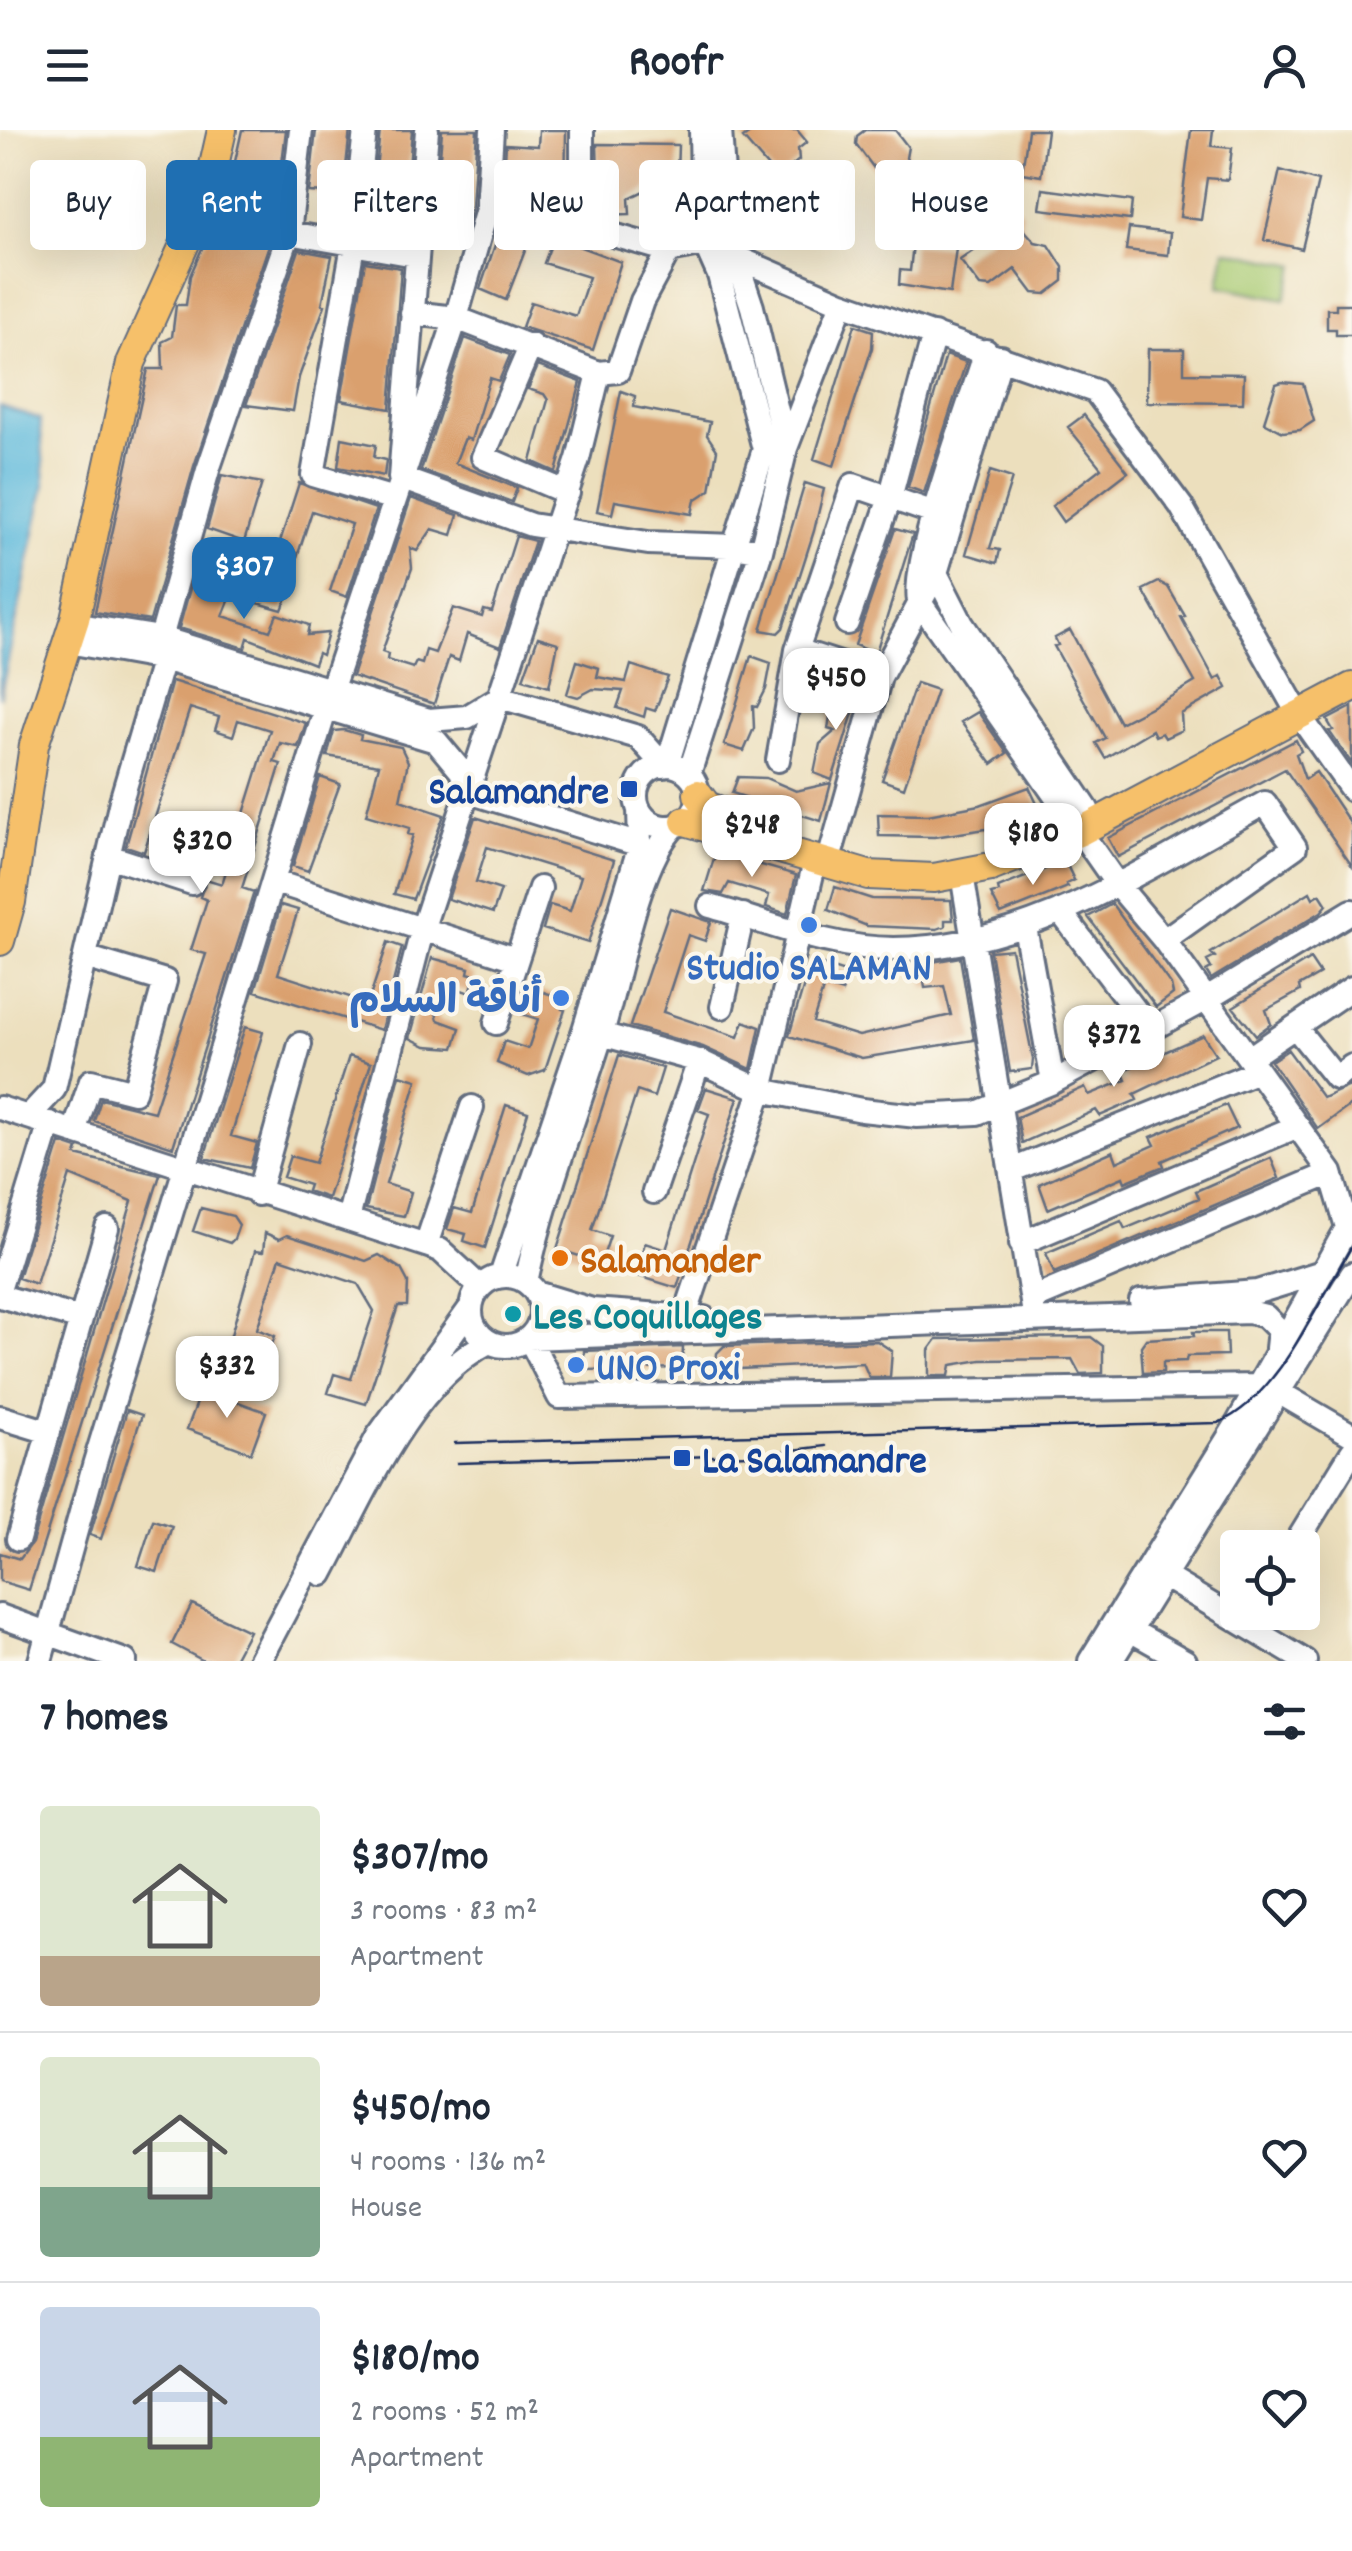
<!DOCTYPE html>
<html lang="en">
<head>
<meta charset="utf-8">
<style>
	body { margin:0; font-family:Dekko,"Playpen Sans Arabic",sans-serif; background:#f6f6f7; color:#1f2937; height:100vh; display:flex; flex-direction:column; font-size:38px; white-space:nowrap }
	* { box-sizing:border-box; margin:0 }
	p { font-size:32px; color:#747a83 }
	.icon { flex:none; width:55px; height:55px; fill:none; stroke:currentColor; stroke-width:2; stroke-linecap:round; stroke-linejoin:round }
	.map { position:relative; height:1531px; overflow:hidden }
	.details { display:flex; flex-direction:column; background:#fff; flex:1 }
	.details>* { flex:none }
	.guide { position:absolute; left:30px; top:30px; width:1292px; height:90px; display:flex; gap:20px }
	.fabs { position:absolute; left:1220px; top:1400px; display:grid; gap:20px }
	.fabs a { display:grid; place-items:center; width:100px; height:100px; border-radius:10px; background:#fff; box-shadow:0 10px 40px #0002; font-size:50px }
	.price { position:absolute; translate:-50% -85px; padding:0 22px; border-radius:20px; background:#fff; color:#222; font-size:32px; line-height:65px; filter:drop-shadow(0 2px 5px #0008) }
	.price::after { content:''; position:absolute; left:50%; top:60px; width:30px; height:22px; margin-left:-15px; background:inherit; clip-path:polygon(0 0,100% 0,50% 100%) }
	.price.current { background:#1f6fb2; color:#fff }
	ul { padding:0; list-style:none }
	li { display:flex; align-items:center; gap:30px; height:250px; padding:0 40px }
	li+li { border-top:2px solid #e0e1e3 }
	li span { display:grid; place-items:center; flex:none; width:280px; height:200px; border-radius:10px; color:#555 }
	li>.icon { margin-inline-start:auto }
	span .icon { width:120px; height:120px; fill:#fffc; stroke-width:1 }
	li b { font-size:42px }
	h2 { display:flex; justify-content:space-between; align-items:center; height:120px; padding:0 40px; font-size:42px }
	.chip { padding:0 35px; border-radius:10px; background:#fff; box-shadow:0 10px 40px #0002; font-size:35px; line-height:90px }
	.chip.current { background:#1f6fb2; color:#fff }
	header { display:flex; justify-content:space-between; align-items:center; height:130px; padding:0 40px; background:#fff; font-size:45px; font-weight:800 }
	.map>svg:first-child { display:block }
	.pitch { fill:#a8ca72; stroke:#627c68; stroke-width:2.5 }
	.water { fill:#5ebadc; stroke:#3c749d; stroke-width:2.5 }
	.building { fill:#daa06e }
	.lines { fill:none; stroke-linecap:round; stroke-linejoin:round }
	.minor-casing { stroke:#646d7f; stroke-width:28 }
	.major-casing { stroke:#646d7f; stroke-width:32 }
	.minor { stroke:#fff; stroke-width:22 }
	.major { stroke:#f6c06b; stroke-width:28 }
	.tram { stroke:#1b2f5e; stroke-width:2.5 }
	.transit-dot { fill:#1a4fb4; stroke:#fbf7ec; stroke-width:4 }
	.shop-dot { fill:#3f7fe0; stroke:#fbf7ec; stroke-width:4 }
	.food-dot { fill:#e8710a; stroke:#fbf7ec; stroke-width:4 }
	.culture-dot { fill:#0f9aa8; stroke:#fbf7ec; stroke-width:4 }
	.labels { text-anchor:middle; stroke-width:8; stroke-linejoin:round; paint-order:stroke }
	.transit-label { font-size:40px; font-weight:bold; fill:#164399; stroke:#fbf7ec; text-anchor:end }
	.shop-label { font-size:40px; font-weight:bold; fill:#366cbe; stroke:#fbf7ec }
	.food-label { font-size:40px; font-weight:bold; fill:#c56008; stroke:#fbf7ec; text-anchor:start }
	.culture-label { font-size:40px; font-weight:bold; fill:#0d838f; stroke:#fbf7ec; text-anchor:start }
</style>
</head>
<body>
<header><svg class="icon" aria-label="menu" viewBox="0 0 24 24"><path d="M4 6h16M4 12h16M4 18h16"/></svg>Roofr<svg class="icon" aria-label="person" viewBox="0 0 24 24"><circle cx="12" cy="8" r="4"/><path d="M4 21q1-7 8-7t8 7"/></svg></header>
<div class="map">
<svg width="1352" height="1531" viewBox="0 0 1352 1531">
	<rect width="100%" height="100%" fill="#fbf7ec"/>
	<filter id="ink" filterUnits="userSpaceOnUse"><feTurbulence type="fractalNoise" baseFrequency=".01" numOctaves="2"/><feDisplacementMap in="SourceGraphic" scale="20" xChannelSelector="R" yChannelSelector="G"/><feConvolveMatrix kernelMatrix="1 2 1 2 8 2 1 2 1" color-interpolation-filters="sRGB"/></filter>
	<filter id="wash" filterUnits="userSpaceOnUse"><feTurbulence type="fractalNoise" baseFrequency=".0048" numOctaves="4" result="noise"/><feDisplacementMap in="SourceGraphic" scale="40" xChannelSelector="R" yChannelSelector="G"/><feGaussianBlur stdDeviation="2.25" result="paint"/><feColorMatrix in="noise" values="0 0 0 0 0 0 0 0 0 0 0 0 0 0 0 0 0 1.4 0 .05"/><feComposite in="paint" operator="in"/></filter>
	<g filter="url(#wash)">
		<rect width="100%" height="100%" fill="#ecdfbd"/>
		<path class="pitch" d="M1225 120 1296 135 1285 169 1219 156Z"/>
		<path class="water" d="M0 276 40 289 45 354 0 568Z"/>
		<g id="blocks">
			<path class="building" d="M242 0H286L274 100 194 336 150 491 95 482 148 239H163L162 212 172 207 176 175H186L190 146 211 98 220 99Z
				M316 0H350L343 64 309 62Z
				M380 0H412L404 103 370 99Z
				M442 0H477L472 76 463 110 434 108Z
				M539 0H566L565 78 534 72 535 48 504 47 506 14 538 16Z
				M797 0 807 12 798 19 799 30 781 45 800 80 764 109 744 95 740 71 774 44 743 8 754 0Z
				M865 0H895L908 17 906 28 920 47 901 61 887 42 876 41 856 14 857 6Z
				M1028 0H1047L1041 46 1022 43Z
				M1191 0H1213L1211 16 1232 18 1228 50 1207 48 1201 90 1180 87Z
				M597 14 678 15 677 45H653L646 60 629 68 630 84 599 85Z
				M1280 40 1318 51 1302 119 1264 110Z
				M1043 59 1132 71 1130 90 1040 79Z
				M992 60H1002L1021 82V96L1035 112 1049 115 1063 137V151L1046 164 1033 163 1015 139 991 157 980 156 960 130 991 108 973 85 972 72Z
				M1129 98 1170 103 1168 125 1126 120Z
				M519 104 526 118 506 170 480 159 498 106Z
				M554 107 621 132 593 220 522 197 531 172 576 186 589 147 544 133Z
				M913 114 956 118 950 163 899 155 900 140 910 141Z
				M299 120 332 126 322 174 325 175 299 247 293 281 246 275Z
				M365 132 401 138 390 279 341 270Z
				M1336 174H1352V205H1336V199H1327V179H1336Z
				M855 195 873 201 872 218 834 336 814 329Z
				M465 208 510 225 499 251 490 248 471 310 465 308 455 333 517 358 512 372 421 340Z
				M1148 219H1184V243L1244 244 1243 273 1147 272Z
				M946 225 966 232 924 363 908 357Z
				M538 236 581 252 556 342 531 331 548 270 544 264 528 259Z
				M1282 252 1303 254 1314 291 1300 300 1283 302 1264 292 1276 254Z
				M621 261 635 266 634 277 710 292 707 305 717 320 710 360 695 370 692 384 615 371 612 384 597 381Z
				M1084 285 1128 342 1063 392 1052 376 1101 338 1068 297Z
				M342 308 376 315 374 327 386 330 384 346 338 337Z
				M990 341 1012 348 990 418 1000 420 997 433 966 424Z
				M222 345 262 353 244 412 207 399Z
				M299 353 376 379 347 467 330 461 352 394 312 381 297 427 296 446 282 480 258 473 259 457 277 421Z
				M805 353 824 359 814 401 783 498 778 503 761 500Z
				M411 368 458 385 452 405 432 399 417 421 410 418 412 438 382 522 388 524 387 530 413 538 416 532 422 534 426 520 435 523 453 478 482 487 484 480 492 482 516 406 535 411 500 517 467 504 459 531 449 527 434 574 352 546Z
				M895 399 913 404 876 522 869 521 855 515Z
				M195 441 235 456 223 486 270 501 277 484 309 495 307 505 328 503 322 525 318 523 314 534 248 508 245 518 179 498Z
				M1159 452 1168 457 1185 486 1181 487 1215 550 1221 546 1227 558 1181 584 1182 600 1165 608 1162 603 1155 606 1152 600 1105 628 1096 613 1105 608 1054 516 1058 515 1055 508 1070 500 1120 593 1172 566 1195 552 1143 460Z
				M538 507 558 513 549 557 523 549Z
				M751 526 771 533 766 559 757 577 753 576 754 598 744 621 724 615Z
				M577 531 599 538 597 547 626 552 631 535 668 547 655 581 646 578 644 587 617 578 623 561 593 559 578 567 567 564Z
				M172 551 306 593 298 617 280 613 274 632 281 634 242 758 254 762 173 1017 94 991 101 969 154 982 206 824 191 820 207 770 200 767 206 749 222 754 270 600 238 590 233 606 215 600 219 587 190 578 144 722 126 716Z
				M916 553 937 560 904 658 882 650Z
				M845 556 860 561 832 650 814 643 820 614 835 601 828 599 831 579Z
				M1352 577V634L1329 601 1333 600 1327 590Z
				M978 582 1007 623 992 634 961 592Z
				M344 600 361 605 360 609 401 617 408 632 400 670 444 685 413 769 394 764 413 705 408 704 410 698 366 685 379 635 327 626 334 601Z
				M1296 610 1301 621 1296 624 1305 649 1316 642 1352 696V736L1285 639 1118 727 1108 708Z
				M320 647 340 654 308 741 293 736Z
				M738 647 766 648 796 661 831 653 821 691 732 663Z
				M1029 657 1039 678 986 699 934 707 879 706 878 684 928 685 980 675Z
				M475 687 614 730 588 813 543 799 550 775 570 781 581 746 487 717 476 752 501 760 493 783 448 769Z
				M716 722 796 745 787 784 766 777 769 765 729 753 723 764 704 761Z
				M1065 731 1074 750 1066 754 1068 757 1001 784 991 764 999 762 998 758Z
				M835 757 872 769 951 770 953 790H945V796L937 799 867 796 828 780Z
				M1310 762 1313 768 1320 764 1327 775 1321 782 1211 849 1206 841 1211 838 1207 831 1215 827 1211 823Z
				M1112 774 1171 855 1173 864 1156 877 1088 787Z
				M281 775 298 780 278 844 368 873 388 812 402 817 381 900 255 861Z
				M670 778 711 792 705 811 688 805 663 882 738 907 744 891 760 897 751 939 703 917 630 896Z
				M1011 819 1033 929 1032 939 1010 942 990 821Z
				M960 827 974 910 862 928 789 906 811 831 848 843 842 862 824 856 813 892 859 906 951 885 944 856 925 858 921 834Z
				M432 828 469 838 468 843 475 845 470 863 447 855 436 883 438 890 460 898 454 918 426 916 410 908Z
				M1310 829 1320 844 1299 856 1300 861 1266 880 1271 894 1256 905 1233 877Z
				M531 858 565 869 562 879 565 880 545 940 528 946 497 933 504 911 528 919 538 889 515 882 522 860 530 862Z
				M245 897 263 902 231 1006 257 1013 250 1038 204 1028Z
				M1203 905 1216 925 1134 964 1137 970 1100 986 1096 980 1022 1013 1017 987 1085 957 1089 965 1126 950 1122 941Z
				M1288 920 1323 968 1352 955V974L1318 999 1271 931Z
				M619 925 663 938 654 967 637 961 592 1100 610 1106 601 1133 557 1119Z
				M349 926 371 933 328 1068 307 1061 309 1055 283 1047 290 1026 315 1033Z
				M400 945 417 950 386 1054 411 1062 404 1086 366 1079Z
				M706 958 738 968 677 1158 635 1145 645 1113 666 1120 709 984 698 980Z
				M506 975 528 982 485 1118 464 1111 466 1104 447 1099 454 1078 472 1083Z
				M1226 975 1237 998 1162 1031 1164 1036 1125 1052 1123 1047 1048 1079 1039 1054 1113 1021 1117 1032 1155 1015 1151 1007Z
				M60 1013 78 1019 76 1025 160 1045 29 1460 0 1451V1423L20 1429 32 1413 132 1071 70 1045 36 1154 18 1148Z
				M1271 1028 1279 1048 1054 1143 1046 1123 1121 1091 1125 1099 1199 1068 1196 1061Z
				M201 1078 233 1086 239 1095 234 1109 230 1113 193 1101Z
				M265 1103 279 1109 287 1105 366 1131 379 1125 401 1139 408 1152 407 1176H398L366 1274 328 1263 334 1244 351 1249 374 1181 358 1154 280 1128 257 1199 275 1206 269 1223 229 1212 255 1121 263 1122Z
				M1193 1202H1226L1227 1225 1187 1226 1186 1231 1163 1232V1242L1143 1243 1141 1216 1146 1209 1194 1206Z
				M1091 1207 1103 1216V1243L1080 1244 1072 1229 981 1230 951 1235 949 1246H929V1220L937 1209Z
				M877 1211 892 1221 890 1247H869L863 1233 739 1239 737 1249 717 1250 715 1244 717 1223 724 1216Z
				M683 1217 682 1238 584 1240V1221Z
				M202 1259 266 1282 251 1323 187 1299Z
				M127 1280 142 1285 101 1409 90 1405Z
				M153 1390 172 1396 157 1442 138 1436Z
				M192 1474 249 1501 233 1531H204L172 1514Z"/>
		</g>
	</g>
	<g filter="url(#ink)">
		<use href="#blocks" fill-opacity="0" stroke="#646d7f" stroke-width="2.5"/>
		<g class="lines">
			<g class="minor-casing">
				<path id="minor" d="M365 0 353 115 313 345 394 369
					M427 0 400 348 531 395 648 413 736 416 761 421
					M492 0 487 79 582 96 669 121 706 114 842 173 1095 261 1181 376 1299 585 1352 660
					M720 0 727 102 752 177 786 318H781
					M582 96V0
					M289 103 415 125
					M412 183 456 188 599 243
					M531 215 483 327 568 363
					M986 221C971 272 911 429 919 471L1116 753 1164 810 1331 1043 1347 1097
					M936 443 962 494 1087 679
					M847 493 890 368 934 204
					M73 494 161 508 429 590 467 587 500 567 638 607 664 636
					M68 512 163 529 436 611 461 641 469 662 640 715
					M797 520 880 547
					M778 630 797 520 853 355 937 384
					M667 635 764 319 719 145 703 109 701 0
					M636 666a31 31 0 1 1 62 0a31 31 0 1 1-62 0Z
					M689 644 761 421 786 318 842 173
					M832 719 880 547 936 443 1001 227
					M108 726 192 753
					M962 744 1033 1178
					M275 752 516 829
					M710 776C770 793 831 819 894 819 1030 819 1150 735 1265 673L1295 717 1164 810
					M1060 781 1148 897
					M1025 797 1053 952
					M722 877 743 785
					M496 893 540 758
					M1296 898 1336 948 1352 936
					M601 904 699 931 761 960 862 980 917 986 977 983 1053 952 1207 869 1352 781
					M1249 928 1352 858
					M0 978 426 1115 440 1120 480 1157
					M29 986 54 959 121 671 163 529 161 508 208 340 289 103 301 0
					M75 999 91 951 134 962 165 851 85 827
					M1012 1040 1258 941
					M654 1062 699 931
					M258 1064 300 914
					M348 1089 423 797 578 329 599 243 618 241 642 171 669 121
					M1021 1113 1298 996
					M426 1115 472 977
					M471 1181a35 35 0 1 1 70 0a35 35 0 1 1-70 0Z
					M501 1146 584 900 640 715 639 679
					M526 1152C544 1066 576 986 602 903 618 851 638 731 675 696
					M0 1157 50 993
					M536 1163 592 1180 704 1188
					M0 1166 81 1189
					M1032 1169 1331 1043
					M1141 1171 1257 1162 1319 1143
					M684 1189 761 960 815 731
					M1258 1256 559 1267 529 1208 1249 1182 1265 1186 1279 1200 1277 1218
					M1280 1263 1352 1305
					M0 1287 49 1302
					M18 1409 107 1098
					M1293 1418 1352 1322
					M322 1444C362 1369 410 1252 489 1212
					M1162 1445 1305 1531
					M0 1486 125 1531
					M1128 1499 1185 1531
					M40 1531 95 1332 332 558 456 188 487 79
					M259 1531 378 1306 471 1177
					M1090 1531 1237 1294 1352 1089
					M1111 1531 1352 1144"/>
			</g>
			<g class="major-casing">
				<path id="major" d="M698 664 707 676 740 689
					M685 691 868 745 934 748 991 737 1081 701 1352 557
					M0 811 11 772 34 615 75 489 131 233 208 62 222 0"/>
			</g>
			<use href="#minor" class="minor"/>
			<use href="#major" class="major"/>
			<path class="tram" d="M455 1313 1218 1293C1278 1268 1318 1172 1352 1116
				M457 1333 752 1325 826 1316"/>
		</g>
	</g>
	<g class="transit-dot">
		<rect x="619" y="649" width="20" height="20" rx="5"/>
		<rect x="672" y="1318" width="20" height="20" rx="5"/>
	</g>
	<g class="shop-dot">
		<circle cx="809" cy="795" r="10"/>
		<circle cx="561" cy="868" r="10"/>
		<circle cx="576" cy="1235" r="10"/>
	</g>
	<circle class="food-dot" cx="560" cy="1128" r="10"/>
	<circle class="culture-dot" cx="513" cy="1184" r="10"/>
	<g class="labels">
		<g class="transit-label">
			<text x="609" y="673">Salamandre</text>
			<text x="702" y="1342" text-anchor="start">La Salamandre</text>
		</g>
		<g class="shop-label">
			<text x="809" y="849">Studio SALAMAN</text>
			<text x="541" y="882" text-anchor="end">أناقة السلام</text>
			<text x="596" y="1249" text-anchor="start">UNO Proxi</text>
		</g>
		<g class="food-label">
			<text x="580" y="1142">Salamander</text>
		</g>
		<g class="culture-label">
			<text x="533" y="1198">Les Coquillages</text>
		</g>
	</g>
</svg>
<div class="fabs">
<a><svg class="icon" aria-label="locate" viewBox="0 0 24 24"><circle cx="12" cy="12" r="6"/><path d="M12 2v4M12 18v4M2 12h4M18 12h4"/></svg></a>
</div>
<b class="price current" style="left:244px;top:492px">$307</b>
<b class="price" style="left:836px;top:603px">$450</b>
<b class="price" style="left:752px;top:750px">$248</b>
<b class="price" style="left:1033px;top:758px">$180</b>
<b class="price" style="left:202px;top:766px">$320</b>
<b class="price" style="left:1114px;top:960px">$372</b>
<b class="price" style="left:227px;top:1291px">$332</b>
<div class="guide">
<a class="chip">Buy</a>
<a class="chip current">Rent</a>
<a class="chip">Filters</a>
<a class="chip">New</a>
<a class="chip">Apartment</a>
<a class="chip">House</a>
</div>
</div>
<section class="details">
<h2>7 homes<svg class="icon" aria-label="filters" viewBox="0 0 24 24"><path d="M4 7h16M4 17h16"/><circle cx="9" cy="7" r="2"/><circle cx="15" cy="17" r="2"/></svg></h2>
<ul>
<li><span style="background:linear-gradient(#dfe7d0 75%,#b9a48a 0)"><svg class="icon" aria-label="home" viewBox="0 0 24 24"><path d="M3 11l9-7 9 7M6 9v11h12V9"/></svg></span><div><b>$307/mo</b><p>3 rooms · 83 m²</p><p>Apartment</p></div><svg class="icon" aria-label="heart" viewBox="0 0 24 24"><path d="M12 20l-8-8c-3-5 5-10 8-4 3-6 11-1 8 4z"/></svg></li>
<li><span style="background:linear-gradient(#dfe7d0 65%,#7fa58c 0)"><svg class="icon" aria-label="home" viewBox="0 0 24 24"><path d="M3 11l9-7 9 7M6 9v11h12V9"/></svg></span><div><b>$450/mo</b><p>4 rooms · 136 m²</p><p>House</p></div><svg class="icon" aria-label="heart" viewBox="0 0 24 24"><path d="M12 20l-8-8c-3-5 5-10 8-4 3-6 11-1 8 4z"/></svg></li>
<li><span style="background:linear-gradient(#c9d6e8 65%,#8fb573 0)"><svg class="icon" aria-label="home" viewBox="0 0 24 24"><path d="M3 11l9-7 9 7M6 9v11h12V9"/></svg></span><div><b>$180/mo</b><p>2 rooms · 52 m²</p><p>Apartment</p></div><svg class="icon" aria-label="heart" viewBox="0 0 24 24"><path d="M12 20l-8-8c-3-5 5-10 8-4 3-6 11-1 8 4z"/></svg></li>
</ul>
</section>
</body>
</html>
